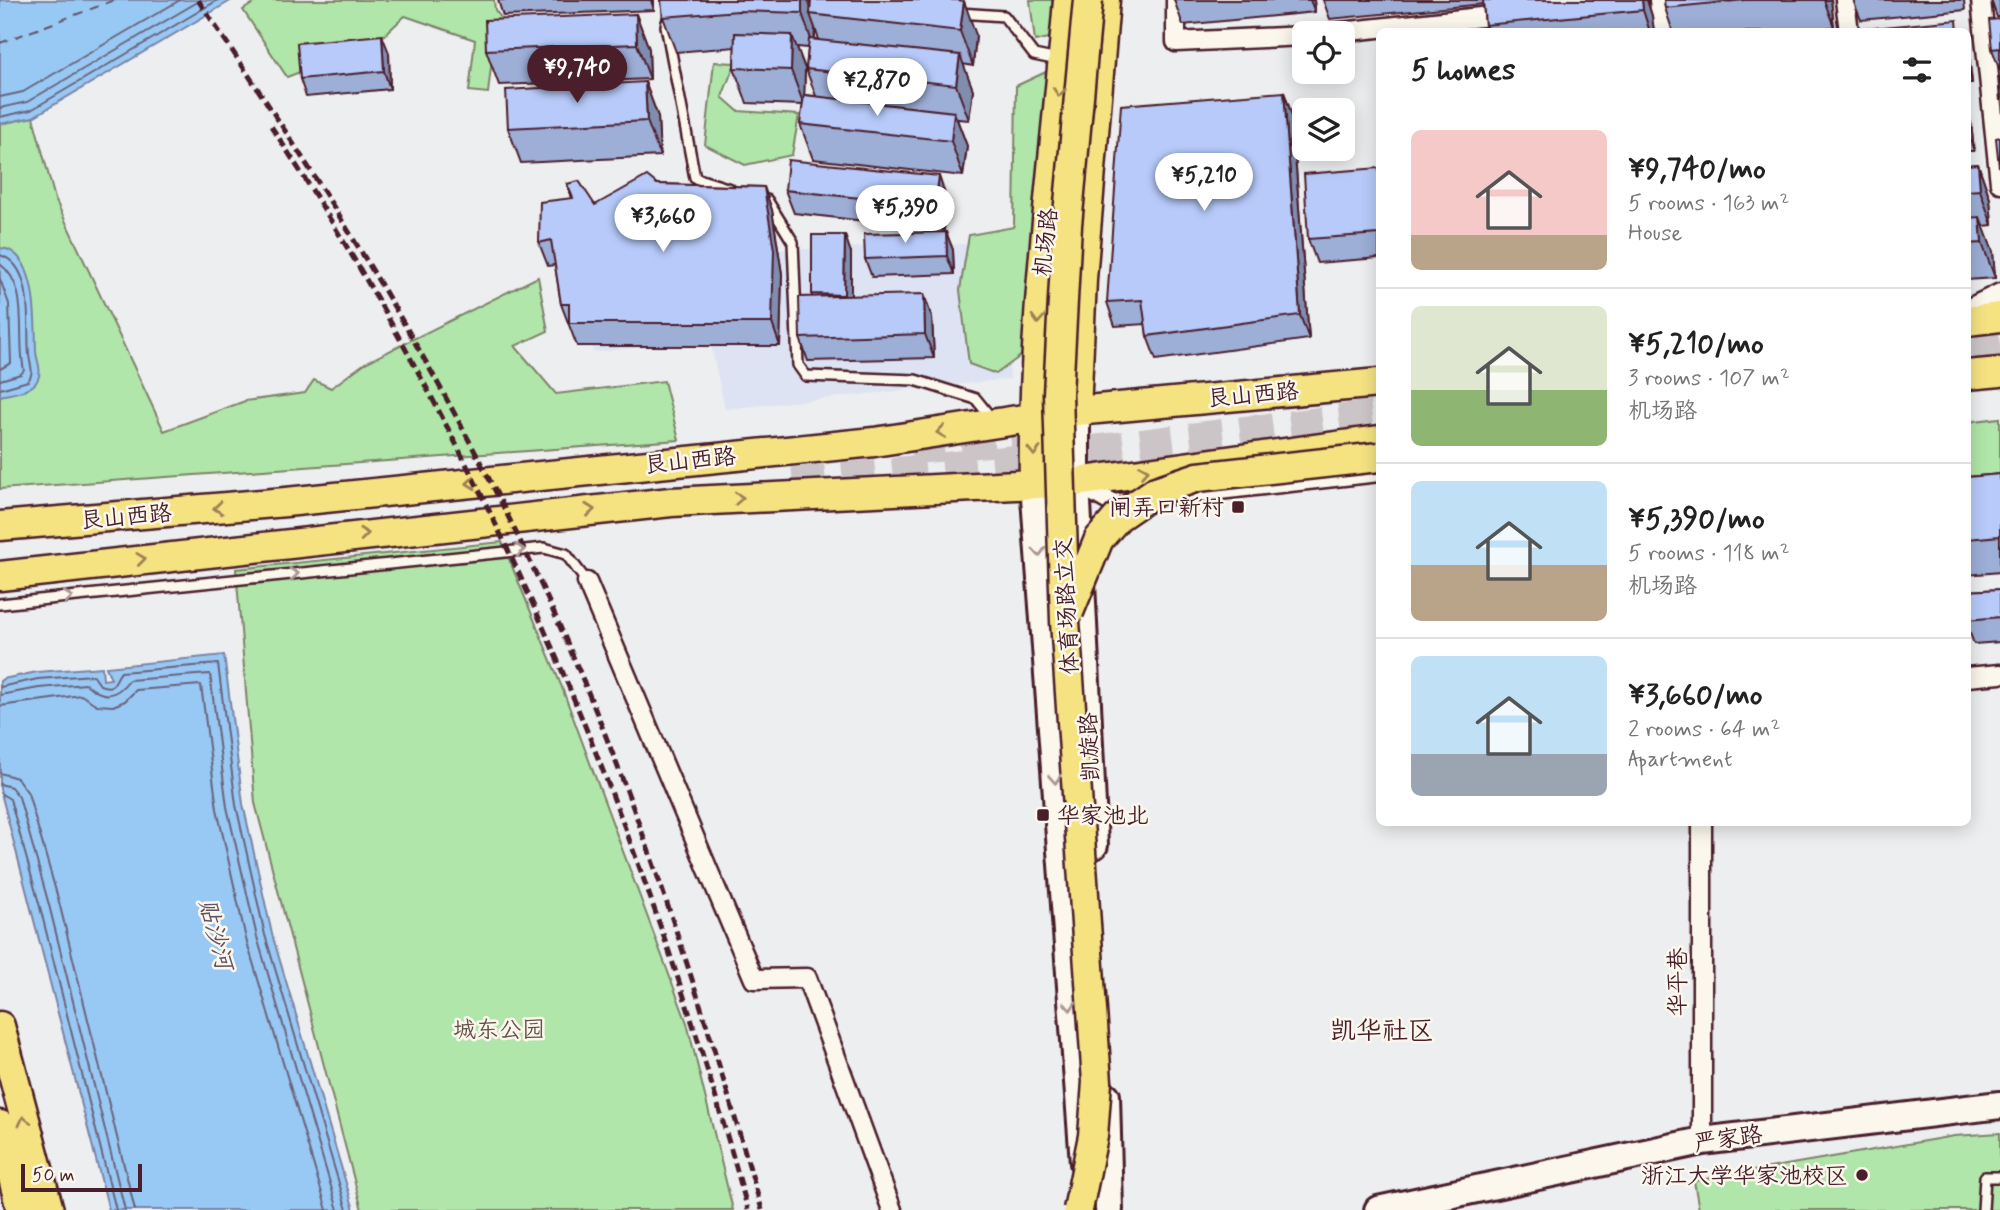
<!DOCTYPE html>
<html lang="en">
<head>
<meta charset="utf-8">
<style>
	body { margin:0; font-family:Mynerve,"LXGW WenKai TC",sans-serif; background:#f6f6f6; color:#222; height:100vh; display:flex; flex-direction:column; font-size:26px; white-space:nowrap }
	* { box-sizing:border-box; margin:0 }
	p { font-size:23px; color:#767676 }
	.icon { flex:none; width:38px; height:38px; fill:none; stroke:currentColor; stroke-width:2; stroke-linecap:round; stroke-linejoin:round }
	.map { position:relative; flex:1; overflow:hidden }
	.sheet { position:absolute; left:1376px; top:28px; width:595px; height:798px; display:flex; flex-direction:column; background:#fff; border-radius:10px; box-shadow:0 4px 18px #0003 }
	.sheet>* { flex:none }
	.buttons { position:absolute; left:1292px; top:21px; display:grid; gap:14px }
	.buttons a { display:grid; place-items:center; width:63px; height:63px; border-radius:10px; background:#fff; box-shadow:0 4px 18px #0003; font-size:35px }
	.scale { position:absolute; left:21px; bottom:18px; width:121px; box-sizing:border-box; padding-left:7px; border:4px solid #4a1f2b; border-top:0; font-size:19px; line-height:24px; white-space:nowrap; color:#4a1f2b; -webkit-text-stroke:5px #fbf7ec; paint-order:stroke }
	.price { position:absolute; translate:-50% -60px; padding:0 16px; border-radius:24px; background:#fff; color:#222; font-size:23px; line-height:46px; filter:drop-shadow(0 2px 4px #0008) }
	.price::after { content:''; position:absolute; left:50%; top:42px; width:21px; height:16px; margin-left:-10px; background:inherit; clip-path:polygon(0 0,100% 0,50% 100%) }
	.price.current { background:#4a1f2b; color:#fff }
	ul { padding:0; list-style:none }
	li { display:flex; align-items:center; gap:21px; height:175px; padding:0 35px }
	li+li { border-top:2px solid #e0e0e0 }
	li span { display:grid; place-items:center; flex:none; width:196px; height:140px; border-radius:10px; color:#555 }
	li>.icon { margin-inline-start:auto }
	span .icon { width:84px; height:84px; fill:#fffc; stroke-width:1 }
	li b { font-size:30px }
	h2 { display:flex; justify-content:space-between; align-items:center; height:84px; padding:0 35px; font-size:30px }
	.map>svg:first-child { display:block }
	.built { fill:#dde3f2 }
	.green { fill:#b0e6a9; stroke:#7d826a; stroke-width:2 }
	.water { fill:#98c8f4; stroke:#7984a4; stroke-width:2 }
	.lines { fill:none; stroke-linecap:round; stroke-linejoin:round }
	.shore { stroke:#69637b; stroke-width:2 }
	.ferry { stroke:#615267; stroke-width:2; stroke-dasharray:9 7; stroke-linecap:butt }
	.highway-tunnel { stroke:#ccc5c8; stroke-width:33; stroke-dasharray:33 17; stroke-linecap:butt }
	.lane-casing { stroke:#4a1f2b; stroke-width:14 }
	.street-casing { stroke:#4a1f2b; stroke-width:23 }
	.secondary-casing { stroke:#4a1f2b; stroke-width:32 }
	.primary-casing { stroke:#4a1f2b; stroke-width:33 }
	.lane { stroke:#fbf7ec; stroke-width:9 }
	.street { stroke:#fbf7ec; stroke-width:18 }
	.secondary { stroke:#fbf7ec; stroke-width:26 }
	.primary { stroke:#f5e382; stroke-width:28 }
	.rail { stroke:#4a1f2b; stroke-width:5; stroke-dasharray:10 5; stroke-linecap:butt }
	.primary-bridge-casing { stroke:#4a1f2b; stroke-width:33; stroke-linecap:butt }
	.primary-bridge { stroke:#f5e382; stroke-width:28 }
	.wall { fill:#9daed7; stroke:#4a1f2b; stroke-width:2; fill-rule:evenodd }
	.shaded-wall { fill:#808daf; stroke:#4a1f2b; stroke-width:2 }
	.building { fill:#b7cafa; stroke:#4a1f2b; stroke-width:2 }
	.oneway { stroke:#a08156 }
	.oneway2 { stroke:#ab9695 }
	.poi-dot { fill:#4a1f2b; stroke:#fbf7ec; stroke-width:2.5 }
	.labels { text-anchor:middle; stroke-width:5; stroke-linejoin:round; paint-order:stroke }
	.street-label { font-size:23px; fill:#4a1f2b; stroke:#fbf7ec }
	.poi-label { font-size:23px; fill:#4a1f2b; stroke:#fbf7ec; text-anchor:end }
	.park-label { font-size:23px; fill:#64514a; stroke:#fbf7ec }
	.water-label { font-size:24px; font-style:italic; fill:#615267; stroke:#fbf7ec }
	.quarter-label { font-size:26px; fill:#4a1f2b; stroke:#fbf7ec }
</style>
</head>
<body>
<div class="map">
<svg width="2000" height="1210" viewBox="0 0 2000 1210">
	<rect width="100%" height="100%" fill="#edeeef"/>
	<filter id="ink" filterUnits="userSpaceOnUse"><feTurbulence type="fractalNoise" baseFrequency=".0143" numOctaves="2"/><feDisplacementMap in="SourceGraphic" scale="14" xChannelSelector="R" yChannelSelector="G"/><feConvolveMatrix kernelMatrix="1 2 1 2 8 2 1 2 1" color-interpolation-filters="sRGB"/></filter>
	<g filter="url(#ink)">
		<path class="built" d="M570 235 741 251 1002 243 1010 379 725 409 710 341 593 352Z"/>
		<path class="green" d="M258 0H494L495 10 518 39 494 41 488 93 469 91 475 40 405 16 377 42 287 77 243 10Z
			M1030 0H1054L1049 38 1035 41Z
			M714 62 735 63 722 97 738 111 799 115 792 155 745 165 705 145Z
			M1048 71 1026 352 996 374 969 364 960 290 969 235 1014 227 1016 86Z
			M33 117 55 199 164 431 245 401 305 393 314 380 331 388 365 363 538 277 548 331 515 346 556 394 664 381 679 440 0 489V124Z
			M2000 418V493L1967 497V422Z
			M502 542 561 685 687 1023 733 1210H362L255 803 236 569Z
			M2000 1133V1210H1699L1694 1181 1954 1136Z"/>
		<path class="water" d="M0 0H232L33 117 0 124Z
			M0 248C39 250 35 327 36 352 37 361 42 370 38 379 33 392 11 393 0 396Z
			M224 655 243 804 272 934 354 1210H109L0 789V681L3 679 37 672 102 667 103 680 111 679 106 667Z"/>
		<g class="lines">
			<path class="shore" d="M0 97 23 92 180 0
				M0 108 27 102 201 0
				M0 117 31 110 218 0
				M0 255C36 266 26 328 29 355 30 366 35 372 28 381L0 389
				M0 264C31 287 16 337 24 370L21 374 0 380
				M0 279 9 304 11 363 0 369
				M0 687 38 679 93 675 100 685C116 691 114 680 121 672L218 664 236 805 265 935 347 1210
				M0 695 39 688 86 684C103 699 115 698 129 680L210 674 227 807 257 937 338 1210
				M0 706 81 695 97 705 113 706 125 701 136 690 201 685 217 809 246 939 327 1210
				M0 773 17 778 28 793 59 902 135 1210
				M0 784 11 787 19 797 49 905 125 1210
				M0 793 10 799 40 907 116 1210"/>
			<path class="ferry" d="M0 43 115 0"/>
			<path class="highway-tunnel" d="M1967 343 2000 340
				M911 448 1056 434
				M793 484 1000 463 1379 416"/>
			<g class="lane-casing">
				<path id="lane" d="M673 0 666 26 695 178 730 189
					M959 13 1004 16 1034 55 1058 60
					M767 200 793 242 798 365 806 376 915 380 976 399 992 419
					M0 604 544 548 566 554 587 582
					M1983 1210 1985 1177H2000"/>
			</g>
			<g class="street-casing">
				<path id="street" d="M1176 0V42L1304 36
					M1659 0 1662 32
					M1845 0 1849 32
					M1981 0 2000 183
					M1331 33 1509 14
					M1967 309 2000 293
					M1076 482 1114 504 1136 501
					M1174 495 1379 472
					M587 582 754 979 807 978 892 1210
					M1967 677 2000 674
					M1702 822V1141"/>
			</g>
			<g class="secondary-casing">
				<path id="secondary" d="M1076 411V482L1094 845
					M1034 484 1084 1163
					M1106 1096 1109 1210
					M1378 1210 1702 1141 2000 1105"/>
			</g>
			<g class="primary-casing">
				<path id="primary" d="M1967 321 2000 317
					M1967 375 2000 372
					M1076 411 1082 279 1105 0
					M1034 484C1031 322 1055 162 1068 0
					M0 526 286 502 874 442 1076 411 1379 383
					M0 576 671 502 1076 482 1379 440
					M0 1026 49 1210
					M0 1125 21 1210"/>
			</g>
			<use href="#lane" class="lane"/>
			<use href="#street" class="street"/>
			<use href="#secondary" class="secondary"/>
			<use href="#primary" class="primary"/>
			<path class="rail" d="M198 0C345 216 482 438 583 680 655 852 710 1031 762 1210
				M271 126C493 464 641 821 748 1210"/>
			<g class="primary-bridge-casing">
				<path id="primary-bridge" d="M1069 612 1099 539 1118 517 1156 491 1198 477 1379 457
					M1078 1210 1093 1136 1097 1082 1065 621 1058 394 1067 225 1088 0"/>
			</g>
			<use href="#primary-bridge" class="primary-bridge"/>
		</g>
		<path class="wall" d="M498 0H654V10L503 16Z
			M661 0H808L811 7 957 0 976 35 973 66 963 64 973 90 969 120 957 119 967 146 963 176 813 159 800 124 803 105 747 103 734 68 735 47 676 52 663 17ZM815 28 819 40 815 39ZM797 47 808 48 806 69 816 96 804 95 805 69Z
			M1174 0H1314L1315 12 1183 25Z
			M1323 0H1647L1652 16 1654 32H1488L1485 25 1483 4 1330 19Z
			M1664 0H1831L1834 27 1792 32H1673L1665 8Z
			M1853 0H1964L1965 10 1861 20Z
			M1991 0H2000V17H1997Z
			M636 14 649 49 650 79 499 85 486 50Z
			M2000 19V71L1992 49Z
			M1967 48 1969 55 1972 83H1967Z
			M389 53 390 89 306 97 300 79Z
			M645 82 658 117 660 156 521 163 508 128Z
			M1284 92 1292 116 1309 339 1156 360 1147 336 1146 324 1115 326 1107 302Z
			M1967 111 1971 123 1974 151H1967Z
			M1978 164 1990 199 1992 225 1983 226 1993 252 1995 278 1967 280V165Z
			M1379 168V258L1317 263 1308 239Z
			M567 184 595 205 657 184 764 187 772 210 782 274 780 346H577L561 304 555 265 548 266 539 243 572 198Z
			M785 190 947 200 944 230 794 213Z
			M946 232 953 250 954 274 872 277 865 259Z
			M851 253V296L932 318 934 358 808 361 800 338 812 297V294Z
			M2000 474V572L1967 575V477Z
			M2000 589V642L1974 644 1967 625V591Z"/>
		<path class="shaded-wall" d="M651 0H654V10Z
			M802 0H808L813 14H810L815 28 814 48 802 13Z
			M1310 0H1314L1315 12Z
			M1642 0H1647L1652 16 1654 32H1650L1643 10Z
			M1824 0H1831L1834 27Z
			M964 1 976 35 973 66 960 31Z
			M636 14 649 49 650 79 637 44Z
			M382 35 389 53 390 89 384 71Z
			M792 35 805 69 804 105 791 70Z
			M1967 48 1969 55 1972 83 1967 68Z
			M960 55 973 90 969 120 956 85Z
			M645 82 658 117 660 156 647 121Z
			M1284 92 1292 116 1309 339 1300 315Z
			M1967 111 1971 123 1974 151 1967 131Z
			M954 112 967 146 963 176 951 141Z
			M1978 164 1990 199 1992 225 1980 190Z
			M939 176 947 200 944 230 935 206Z
			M764 187 772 210 782 274 780 346 772 323Z
			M1980 217 1993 252 1995 278 1982 243Z
			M946 232 953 250 954 274 947 256Z
			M845 235 851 253V313L844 295Z
			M924 294 932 318 934 358 925 334Z"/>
		<path class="building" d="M661 0H802V13L738 11 663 17Z
			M811 0H957L964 1 960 31 810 14Z
			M1483 0H1642L1643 10 1485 25Z
			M1664 0H1745L1665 8Z
			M636 14 637 44 486 50 485 20Z
			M2000 19V48L1992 49 1989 20Z
			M1957 20 1958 32H1853V30Z
			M735 33 792 35 791 70 734 68Z
			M382 35 384 71 300 79 297 43Z
			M809 39 960 55 956 85 806 69Z
			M1998 77H2000V101Z
			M645 82 647 121 508 128 506 90Z
			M1284 92 1300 315 1147 336 1142 300 1107 302 1121 105Z
			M804 95 954 112 951 141 800 124Z
			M2000 137V167H1999L1996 138Z
			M788 160 939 176 935 206 785 190Z
			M1978 164 1980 190 1967 191V165Z
			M1379 168V234L1308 239 1304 174Z
			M647 176 657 184 764 187 774 250 772 323H569V304H561L551 240 539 243 540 202 573 198 567 184 579 181 595 205Z
			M1980 217 1982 243 1967 244V218Z
			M946 232 947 256 865 259 864 234Z
			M812 235H845L844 295 812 294Z
			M924 294 925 334 800 338 799 297Z
			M2000 474V536L1967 539V477Z
			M2000 589V617L1967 620V591Z"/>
		<defs><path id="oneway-chevron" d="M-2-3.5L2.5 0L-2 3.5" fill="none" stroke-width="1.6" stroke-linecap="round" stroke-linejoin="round" transform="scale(1.75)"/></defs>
		<g class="oneway">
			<use href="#oneway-chevron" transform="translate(1059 92) rotate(96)"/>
			<use href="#oneway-chevron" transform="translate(1038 319) rotate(93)"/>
			<use href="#oneway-chevron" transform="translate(941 432) rotate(172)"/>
			<use href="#oneway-chevron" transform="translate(1034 451) rotate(89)"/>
			<use href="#oneway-chevron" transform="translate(1144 471) rotate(-9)"/>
			<use href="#oneway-chevron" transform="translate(471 483) rotate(174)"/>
			<use href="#oneway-chevron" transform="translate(739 498) rotate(-3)"/>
			<use href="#oneway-chevron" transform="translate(218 508) rotate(175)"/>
			<use href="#oneway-chevron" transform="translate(590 510) rotate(-6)"/>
			<use href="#oneway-chevron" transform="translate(364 534) rotate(-6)"/>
			<use href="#oneway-chevron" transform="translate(141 559) rotate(-7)"/>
			<use href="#oneway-chevron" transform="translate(24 1121) rotate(-104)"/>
		</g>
		<g class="oneway2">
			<use href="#oneway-chevron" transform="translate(520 550) rotate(-6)"/>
			<use href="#oneway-chevron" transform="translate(1039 552) rotate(86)"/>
			<use href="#oneway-chevron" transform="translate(294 574) rotate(-6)"/>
			<use href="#oneway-chevron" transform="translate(68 597) rotate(-6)"/>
			<use href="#oneway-chevron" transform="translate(1055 779) rotate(86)"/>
			<use href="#oneway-chevron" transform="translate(1070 1006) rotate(86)"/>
		</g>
	</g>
	<g class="poi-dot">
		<rect x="1231" y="500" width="14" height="14" rx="3.5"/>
		<rect x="1036" y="808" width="14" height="14" rx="3.5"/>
		<circle cx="1862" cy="1175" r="7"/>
	</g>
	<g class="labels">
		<g class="street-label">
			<text transform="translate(1045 242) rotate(-84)" y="8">机场路</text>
			<text transform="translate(1253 394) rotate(-5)" y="8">艮山西路</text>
			<text transform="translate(690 460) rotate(-6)" y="8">艮山西路</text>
			<text transform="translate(126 516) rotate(-5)" y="8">艮山西路</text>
			<text transform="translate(1066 606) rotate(-93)" y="8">体育场路立交</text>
			<text transform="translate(1089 747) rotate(-93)" y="8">凯旋路</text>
			<text transform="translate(1677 982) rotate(-90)" y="8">华平巷</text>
			<text transform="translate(1728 1138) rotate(-8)" y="8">严家路</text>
		</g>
		<g class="poi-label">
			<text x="1224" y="515">闸弄口新村</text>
			<text x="1057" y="823" text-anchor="start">华家池北</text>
			<text x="1848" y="1183">浙江大学华家池校区</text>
		</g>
		<g class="park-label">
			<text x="499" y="1037">城东公园</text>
		</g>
		<g class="water-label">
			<text transform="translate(216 934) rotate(75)" y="8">贴沙河</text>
		</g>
		<g class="quarter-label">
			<text x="1382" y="1039">凯华社区</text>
		</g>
	</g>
</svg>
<div class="buttons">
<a><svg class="icon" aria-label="locate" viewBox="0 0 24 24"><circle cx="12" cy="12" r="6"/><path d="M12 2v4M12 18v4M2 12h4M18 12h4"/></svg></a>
<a><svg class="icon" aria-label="layers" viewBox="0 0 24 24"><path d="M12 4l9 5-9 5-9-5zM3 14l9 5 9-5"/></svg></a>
</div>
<div class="scale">50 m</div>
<b class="price current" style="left:577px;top:105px">¥9,740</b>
<b class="price" style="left:877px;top:118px">¥2,870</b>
<b class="price" style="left:1204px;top:213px">¥5,210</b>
<b class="price" style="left:905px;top:245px">¥5,390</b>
<b class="price" style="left:663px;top:254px">¥3,660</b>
<section class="sheet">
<h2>5 homes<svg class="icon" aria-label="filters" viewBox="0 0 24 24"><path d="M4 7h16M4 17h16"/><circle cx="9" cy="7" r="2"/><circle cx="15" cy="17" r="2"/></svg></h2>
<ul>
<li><span style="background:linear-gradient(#f6c9c9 75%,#b9a48a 0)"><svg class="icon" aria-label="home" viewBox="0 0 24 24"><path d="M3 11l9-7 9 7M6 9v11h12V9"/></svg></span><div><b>¥9,740/mo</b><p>5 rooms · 163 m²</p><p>House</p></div></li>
<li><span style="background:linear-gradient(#dfe7d0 60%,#8fb573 0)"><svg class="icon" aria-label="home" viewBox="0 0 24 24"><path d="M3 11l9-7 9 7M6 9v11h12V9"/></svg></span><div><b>¥5,210/mo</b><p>3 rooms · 107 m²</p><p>机场路</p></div></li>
<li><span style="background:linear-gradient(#bfe0f5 60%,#b9a48a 0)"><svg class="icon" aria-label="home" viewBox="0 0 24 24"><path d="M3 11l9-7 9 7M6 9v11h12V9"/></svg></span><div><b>¥5,390/mo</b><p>5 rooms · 118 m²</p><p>机场路</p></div></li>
<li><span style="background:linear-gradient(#bfe0f5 70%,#9aa5b1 0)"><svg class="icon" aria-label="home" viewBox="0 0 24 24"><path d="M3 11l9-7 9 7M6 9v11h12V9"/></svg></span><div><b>¥3,660/mo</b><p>2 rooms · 64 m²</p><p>Apartment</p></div></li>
</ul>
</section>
</div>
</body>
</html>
